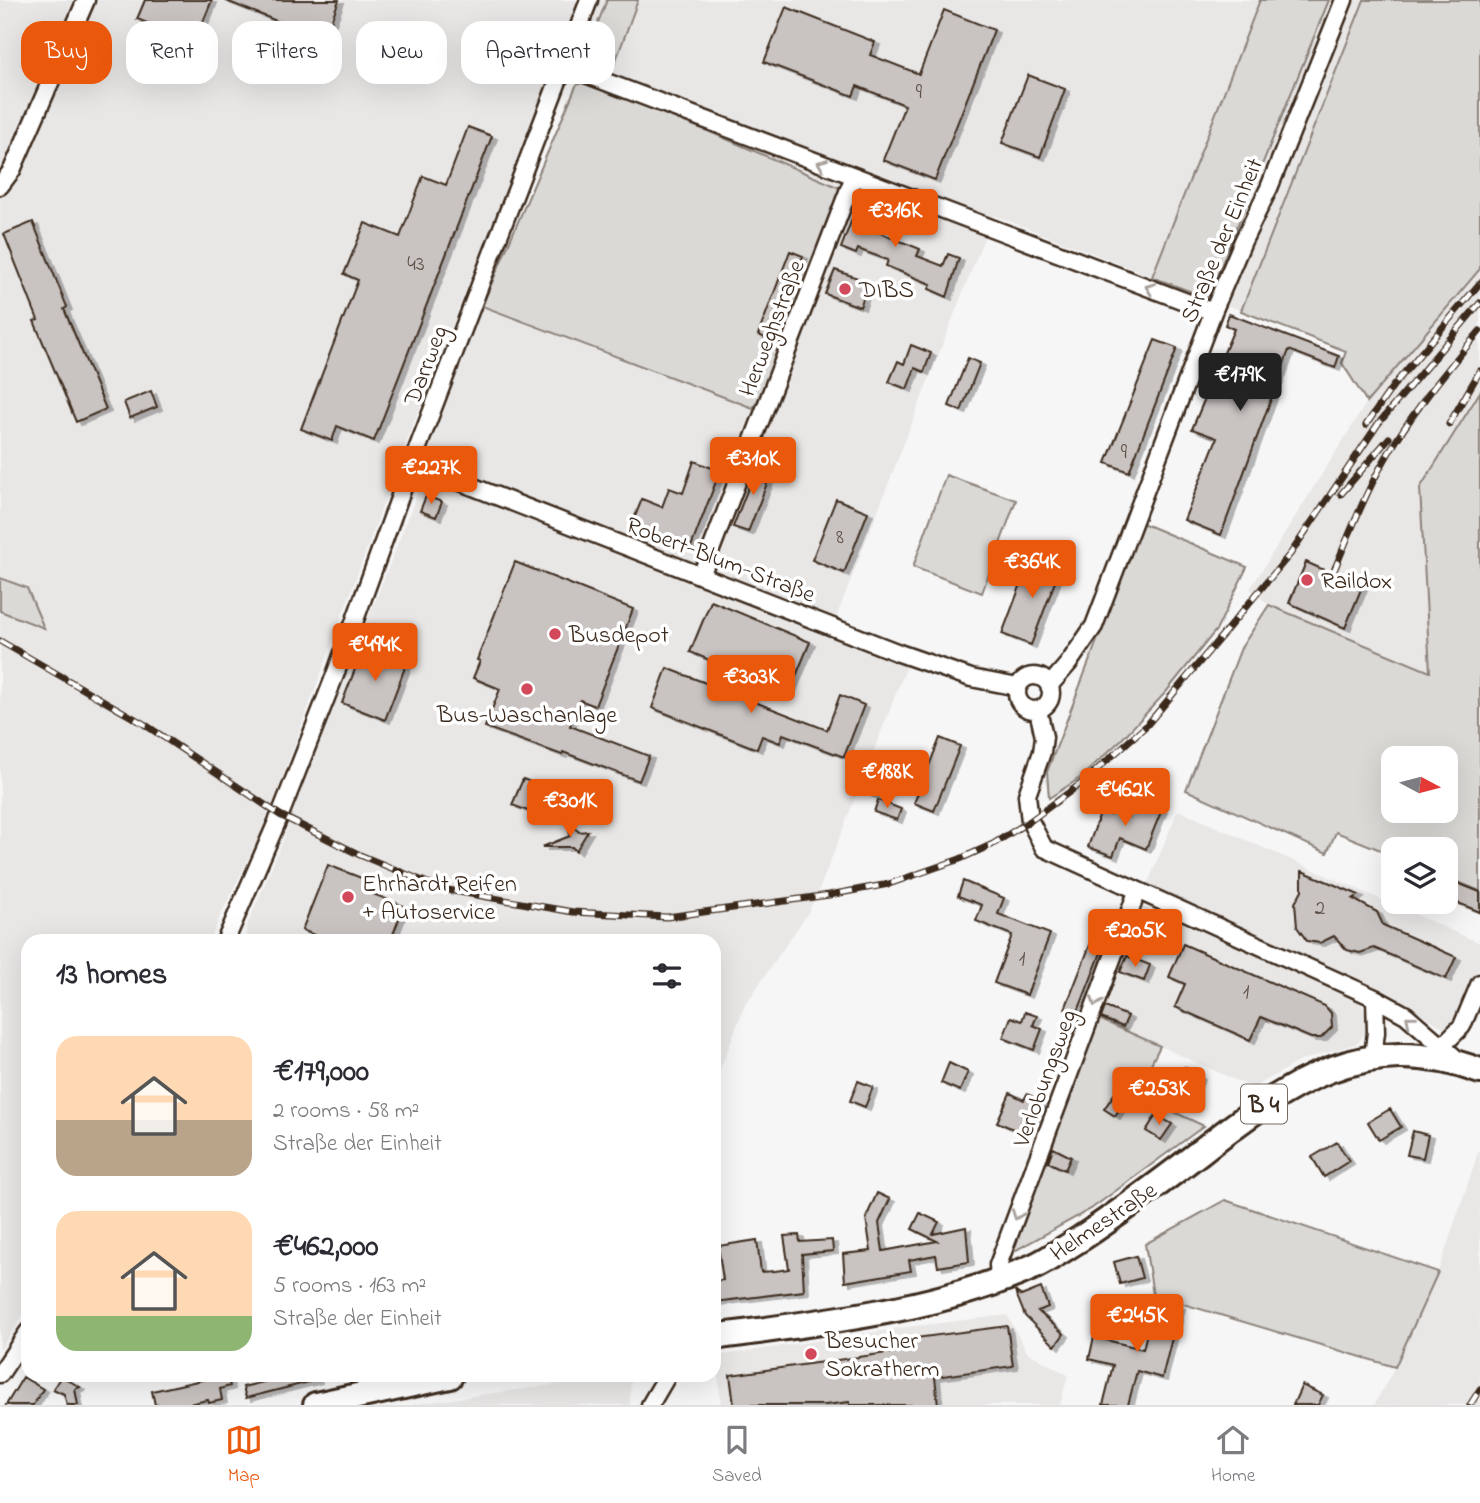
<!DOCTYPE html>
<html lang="en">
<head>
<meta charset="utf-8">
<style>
	body { margin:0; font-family:"Indie Flower",sans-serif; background:#f2f2f3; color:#2b2b33; height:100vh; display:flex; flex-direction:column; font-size:26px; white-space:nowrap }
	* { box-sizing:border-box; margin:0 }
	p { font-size:23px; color:#7c7c81 }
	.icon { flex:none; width:38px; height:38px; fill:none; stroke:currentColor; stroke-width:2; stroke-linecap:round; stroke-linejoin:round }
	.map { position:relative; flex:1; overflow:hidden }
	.side { position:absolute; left:21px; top:934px; width:700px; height:448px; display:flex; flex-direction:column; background:#fff; border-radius:21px; box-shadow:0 7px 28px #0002 }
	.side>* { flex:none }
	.guide { position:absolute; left:21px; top:21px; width:700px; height:63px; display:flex; gap:14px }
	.needle { width:46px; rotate:97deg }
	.fabs { position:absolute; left:1381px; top:746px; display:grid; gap:14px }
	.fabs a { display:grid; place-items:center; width:77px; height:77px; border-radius:14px; background:#fff; box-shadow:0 7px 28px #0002; font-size:35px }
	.price { position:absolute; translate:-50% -60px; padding:0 16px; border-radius:7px; background:#ea580c; color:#fff; font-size:23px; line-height:46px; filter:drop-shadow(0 2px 4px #0008) }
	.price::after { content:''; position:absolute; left:50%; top:42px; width:21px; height:16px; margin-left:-10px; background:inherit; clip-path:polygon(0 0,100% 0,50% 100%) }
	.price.active { background:#222; color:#fff }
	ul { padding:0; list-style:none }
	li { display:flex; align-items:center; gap:21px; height:175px; padding:0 35px }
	li span { display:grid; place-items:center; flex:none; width:196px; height:140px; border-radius:21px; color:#555 }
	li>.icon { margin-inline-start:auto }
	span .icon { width:84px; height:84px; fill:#fffc; stroke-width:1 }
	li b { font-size:30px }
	h2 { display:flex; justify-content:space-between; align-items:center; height:84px; padding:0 35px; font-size:30px }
	.pill { padding:0 24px; border-radius:21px; background:#fff; box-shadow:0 7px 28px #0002; font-size:24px; line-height:63px }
	.pill.active { background:#ea580c; color:#fff }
	.tabs { display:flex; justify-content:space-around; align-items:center; height:98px; border-top:2px solid #e1e1e2; background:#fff; font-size:19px; color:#7c7c81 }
	.tabs a { display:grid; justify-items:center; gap:4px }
	.tabs .active { color:#ea580c }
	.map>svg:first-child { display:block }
	.built { fill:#e9e7e6 }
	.green { fill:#dbd9d6; stroke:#8b827a; stroke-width:2; fill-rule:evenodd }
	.building { fill:#c9c3c1; stroke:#3b2a1e; stroke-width:2; filter:url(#shadow) }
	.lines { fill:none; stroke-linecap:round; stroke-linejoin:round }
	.minor-casing { stroke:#3b2a1e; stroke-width:21 }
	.primary-casing { stroke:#3b2a1e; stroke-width:30 }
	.minor { stroke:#fff; stroke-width:16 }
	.primary { stroke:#fff; stroke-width:24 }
	.rail-casing { stroke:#3b2a1e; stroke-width:7 }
	.rail { stroke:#fff; stroke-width:4.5; stroke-dasharray:13; stroke-linecap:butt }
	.oneway { stroke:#a79f9a }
	.poi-dot { fill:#d1495b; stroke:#fff; stroke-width:2.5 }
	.labels { text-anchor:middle; stroke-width:7; stroke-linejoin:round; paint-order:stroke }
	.number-label { font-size:21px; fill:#5e5047 }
	.shield { fill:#fff; stroke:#766a62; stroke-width:2 }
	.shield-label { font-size:23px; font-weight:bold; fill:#3b2a1e }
	.street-label { font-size:24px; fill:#3b2a1e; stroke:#fff }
	.poi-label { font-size:24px; fill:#3b2a1e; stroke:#fff; text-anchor:start }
</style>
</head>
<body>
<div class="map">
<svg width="1480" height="1405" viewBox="0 0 1480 1405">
	<defs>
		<filter id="shadow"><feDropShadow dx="5" dy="3" stdDeviation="0" flood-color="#0004"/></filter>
	</defs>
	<rect width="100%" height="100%" fill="#f7f6f6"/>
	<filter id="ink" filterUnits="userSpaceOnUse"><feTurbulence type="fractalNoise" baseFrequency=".0143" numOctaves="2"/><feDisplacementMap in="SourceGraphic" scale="14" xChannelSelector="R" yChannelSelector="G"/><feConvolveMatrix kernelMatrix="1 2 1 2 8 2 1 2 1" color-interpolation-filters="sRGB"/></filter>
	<g filter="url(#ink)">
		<path class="built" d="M0 0H1475L1346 351 993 215 836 618 914 648 819 890 809 911 745 1005 714 1085V942L248 941 246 928 285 835 292 813 419 489 444 487 688 581 694 562 425 460 482 306 753 408 710 132 552 71 406 443 265 825 219 919 210 941 28 942V1308L0 1350Z
			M1480 269V392L1420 488 1430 673 1269 605 1250 589 1367 402Z
			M1178 810 1480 943V967L1450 1032 1386 991 1147 885Z
			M1143 907 1339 989 1356 998 1363 1007 1367 1019 1366 1032 1358 1043 1300 1061 1253 1088 1099 1019Z
			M1480 1147V1405H1374L1395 1367 1438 1272Z
			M1007 1315 1027 1352 1068 1375 1060 1405H721L716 1356 907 1327Z
			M615 1376H631L630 1405H410Z"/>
		<path class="green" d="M607 0H638L612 71 583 60Z
			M1260 0H1329L1208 298 1152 277Z
			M1364 0H1480V269L1367 402 1342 363 1346 351 1241 311Z
			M583 82 710 132 840 188 761 395 753 408 482 306 576 86Z
			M1480 392V891L1446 877V849H1393V855L1336 832 1327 853 1186 790 1241 648 1269 605 1430 672 1420 488ZM1393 758H1446V810H1393Z
			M946 475 1016 500 982 593 913 567Z
			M1142 523 1247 567 1217 629 1166 692 1122 739 1080 778 1049 798 1047 772Z
			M0 578 27 588 44 628 0 611Z
			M1099 1019 1160 1046 1136 1094 1204 1126 1091 1209 1011 1253 1033 1188Z
			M1225 1200 1438 1272 1395 1367 1153 1295 1145 1244Z"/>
		<path class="building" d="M145 0H212L195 42 137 19Z
			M224 0H339L324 40Z
			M786 7 875 42 870 55 919 74 944 10 994 30 935 180 883 160 905 105 857 86 853 96 764 62Z
			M1028 75 1065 89 1040 157 1002 143Z
			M468 127 492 136 374 441 337 426 332 441 301 429 358 280 344 274 365 223 400 237 423 176 446 185Z
			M860 198 887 208 878 232 920 249 917 256 943 266 948 254 959 258 947 297 929 289 931 284 886 266 888 260 858 249 856 254 841 248Z
			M33 222 67 307 64 309 106 409 76 422 34 321 38 320 4 234Z
			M790 251 803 256 771 340 758 335Z
			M835 270 869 282 860 307 825 294Z
			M1229 314 1339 356 1335 368 1289 350 1221 535 1184 520 1217 438 1192 429 1234 329 1225 325Z
			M1155 340 1177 348 1129 472 1106 463Z
			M911 345 931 353 924 372 915 368 907 389 889 382 898 361 904 364Z
			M968 358 980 363 961 411 949 406Z
			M151 391 157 407 130 418 124 402Z
			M694 461 720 471 691 547 632 524 642 499 662 507 669 488 683 493Z
			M758 462 773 468 748 532 733 527Z
			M426 496 442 502 436 517 420 511Z
			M836 499 868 512 844 573 812 560Z
			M1032 555 1061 566 1031 645 1002 634Z
			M515 562 633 609 595 706 580 700 570 726 649 756 639 781 563 752 562 755 485 727 500 689 473 678 480 661 477 660Z
			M1306 562 1362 587 1345 628 1289 603Z
			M711 601 810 642 789 693 690 652Z
			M364 646 407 662 385 720 342 703Z
			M667 668 827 730 840 695 864 705 844 757 783 734 780 743 762 736 757 749 652 708Z
			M940 738 960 746 934 811 914 803Z
			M868 773 881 778 874 796 860 791Z
			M523 779 538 785 528 811 512 805Z
			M878 800 901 809 897 820 874 812Z
			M1134 800 1162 809 1146 849 1120 838 1113 856 1088 847 1101 811 1110 815 1112 810 1129 817Z
			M568 822 579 832 588 831 576 851 572 847H542L570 836Z
			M328 865 377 884 373 894 404 906 390 942H331L302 930Z
			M1302 871 1359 895 1353 899 1377 912 1383 925 1456 957 1446 979 1374 948 1360 953 1347 950 1334 936 1320 943 1307 941 1297 927 1295 903 1302 890Z
			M1450 880 1480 892V912L1446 898V889Z
			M963 881 1004 898 998 914 1050 934 1027 995 994 983 1012 935 976 921 982 905 958 896Z
			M1101 917 1113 922 1077 1014 1065 1009Z
			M1183 944 1325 1006 1331 1013 1332 1027 1321 1038H1311L1261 1017 1250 1040 1175 1007 1185 984 1169 977Z
			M1127 956 1150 965 1144 981 1120 972Z
			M1105 1007 1128 1016 1123 1027 1101 1018Z
			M1025 1012 1037 1016 1033 1025 1042 1029 1034 1050 1003 1038 1011 1017 1022 1021Z
			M949 1063 968 1072 960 1091 941 1083Z
			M1185 1067 1200 1077 1183 1104 1167 1094Z
			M858 1081 873 1087 865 1107 850 1101Z
			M1010 1093 1024 1100 1027 1094 1042 1101 1034 1118 1028 1115 1020 1132 997 1122Z
			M1115 1093 1125 1100 1115 1116 1104 1109Z
			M1390 1109 1401 1127 1379 1140 1368 1122Z
			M1156 1115 1172 1124 1161 1140 1146 1131Z
			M1413 1131 1428 1135 1423 1158 1407 1155Z
			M1337 1142 1349 1161 1324 1177 1312 1157Z
			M1053 1148 1071 1157 1065 1170 1048 1162Z
			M877 1193 890 1199 879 1223 883 1251 937 1241 912 1229 920 1213 939 1222 933 1234 966 1227 969 1262 938 1267 936 1255 909 1260 911 1271 845 1282 843 1254 871 1251 866 1218Z
			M799 1235 800 1242 832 1240 833 1251 802 1254 804 1291 714 1302V1281L723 1280 718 1246 757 1240 761 1272 775 1271 789 1269 784 1236Z
			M1136 1256 1142 1278 1120 1284 1114 1262Z
			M1041 1288 1048 1307 1038 1311 1064 1334 1055 1346 1025 1316 1015 1291 1021 1296Z
			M1155 1300 1180 1306 1162 1378 1137 1371 1128 1405H1103L1113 1365 1089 1359 1094 1337 1143 1349Z
			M1007 1326 1013 1366 935 1377 938 1405H850V1402L825 1405H734L730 1375 902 1351 900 1340Z
			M61 1376 80 1387 75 1389 78 1405H67L64 1394 53 1389Z
			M220 1376H227L230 1386 220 1389 222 1400 209 1403 208 1400 184 1405H155L152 1391Z
			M288 1376H316L317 1380 246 1398 243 1387Z
			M23 1377 43 1389 33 1405H6Z
			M1302 1385 1323 1395 1318 1405H1293Z"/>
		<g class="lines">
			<g class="minor-casing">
				<path id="minor" d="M564 66 1213 312
					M0 186 12 170 86 0
					M412 463 899 653 971 678 1018 687
					M701 576 854 176
					M1017 693a17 17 0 1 1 34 0a17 17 0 1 1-34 0Z
					M1049 686 1068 664 1094 626 1213 312 1243 241 1269 188 1344 0
					M1038 710 1044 737 1042 752 1027 795 1030 821 1044 848 1375 998 1406 1015 1459 1061
					M225 942 280 815 335 675 412 463 589 0
					M1442 1046 1462 1026 1480 983
					M1373 1057 1376 1032 1375 998
					M999 1280 998 1265 1137 892
					M0 1374 28 1332
					M650 1405 667 1376"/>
			</g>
			<g class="primary-casing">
				<path id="primary" d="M714 1337C821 1322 935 1311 1035 1266 1050 1259 1065 1248 1080 1239 1121 1212 1161 1182 1200 1152 1288 1084 1364 1028 1480 1071
					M316 1405 450 1376"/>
			</g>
			<use href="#minor" class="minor"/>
			<use href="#primary" class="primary"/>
			<g class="rail-casing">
				<path id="rail" d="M1449 424 1480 371
					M1366 425 1393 386 1480 283
					M1341 494 1389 438
					M1333 573C1348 538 1361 503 1379 470 1406 420 1443 374 1480 331
					M0 641 144 724 280 815 360 855 442 889 573 912 667 917 829 895 889 884 960 859 993 844 1030 821 1083 782 1147 725 1291 553 1378 424 1480 303
					M1470 1405 1480 1389"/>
			</g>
			<use href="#rail" class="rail"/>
		</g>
		<defs><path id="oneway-chevron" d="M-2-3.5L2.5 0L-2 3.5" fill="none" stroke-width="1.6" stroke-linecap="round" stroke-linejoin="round" transform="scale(1.75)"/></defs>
		<g class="oneway">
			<use href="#oneway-chevron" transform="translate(822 164) rotate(-159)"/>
			<use href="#oneway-chevron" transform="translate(1150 288) rotate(-159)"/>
			<use href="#oneway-chevron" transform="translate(1096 1002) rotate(110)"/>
			<use href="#oneway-chevron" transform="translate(1410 1020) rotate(-141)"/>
			<use href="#oneway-chevron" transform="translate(1017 1215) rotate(110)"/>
		</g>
	</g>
	<g class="poi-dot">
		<circle cx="845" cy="289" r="7"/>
		<circle cx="1307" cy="580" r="7"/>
		<circle cx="555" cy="634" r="7"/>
		<circle cx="527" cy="689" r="7"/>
		<circle cx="348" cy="897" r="7"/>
		<circle cx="811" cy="1354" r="7"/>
	</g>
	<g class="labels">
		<g class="number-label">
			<text x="919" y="98">9</text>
			<text x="416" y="270">43</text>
			<text x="1124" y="458">9</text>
			<text x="840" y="543">8</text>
			<text x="1320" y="914">2</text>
			<text x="1022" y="965">1</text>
			<text x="1246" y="998">1</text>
		</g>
		<rect class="shield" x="1241" y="1084.5" width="46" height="39" rx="5"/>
		<g class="shield-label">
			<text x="1264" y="1112">B 4</text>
		</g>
		<g class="street-label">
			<text transform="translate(1221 240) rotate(-67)" y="8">Straße der Einheit</text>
			<text transform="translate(771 328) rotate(-69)" y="8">Herweghstraße</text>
			<text transform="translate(425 365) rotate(-69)" y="8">Darrweg</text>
			<text transform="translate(721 559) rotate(21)" y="8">Robert-Blum-Straße</text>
			<text transform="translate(1044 1078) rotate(-70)" y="8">Verlobungsweg</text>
			<text transform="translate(1103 1221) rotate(-34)" y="8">Helmestraße</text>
		</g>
		<g class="poi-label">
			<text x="859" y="297">DIBS</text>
			<text x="1321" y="588">Raildox</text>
			<text x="569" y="642">Busdepot</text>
			<text x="527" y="722" text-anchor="middle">Bus-Waschanlage</text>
			<text x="362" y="891">Ehrhardt Reifen<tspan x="362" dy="28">+ Autoservice</tspan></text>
			<text x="825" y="1348">Besucher<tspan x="825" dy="28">Sokratherm</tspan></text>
		</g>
	</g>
</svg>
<div class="fabs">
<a><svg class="needle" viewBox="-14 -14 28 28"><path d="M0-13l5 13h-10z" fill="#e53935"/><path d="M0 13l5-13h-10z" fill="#7c7c81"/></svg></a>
<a><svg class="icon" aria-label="layers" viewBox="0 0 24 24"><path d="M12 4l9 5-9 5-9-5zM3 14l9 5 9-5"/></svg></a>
</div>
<b class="price" style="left:895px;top:249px">€316K</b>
<b class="price active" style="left:1240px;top:413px">€179K</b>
<b class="price" style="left:753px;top:497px">€310K</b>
<b class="price" style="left:431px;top:506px">€227K</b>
<b class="price" style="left:1032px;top:600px">€364K</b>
<b class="price" style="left:375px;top:683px">€494K</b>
<b class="price" style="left:751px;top:715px">€303K</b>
<b class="price" style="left:887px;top:810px">€188K</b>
<b class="price" style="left:1125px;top:828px">€462K</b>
<b class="price" style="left:570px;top:839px">€301K</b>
<b class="price" style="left:1135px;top:969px">€205K</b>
<b class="price" style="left:1159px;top:1127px">€253K</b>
<b class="price" style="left:1137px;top:1354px">€245K</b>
<div class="guide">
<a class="pill active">Buy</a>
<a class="pill">Rent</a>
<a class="pill">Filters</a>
<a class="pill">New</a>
<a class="pill">Apartment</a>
</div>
<section class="side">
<h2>13 homes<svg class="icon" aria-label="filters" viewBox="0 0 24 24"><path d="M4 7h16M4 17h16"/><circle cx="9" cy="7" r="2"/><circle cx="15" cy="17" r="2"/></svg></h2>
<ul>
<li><span style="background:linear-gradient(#ffd9b3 60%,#b9a48a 0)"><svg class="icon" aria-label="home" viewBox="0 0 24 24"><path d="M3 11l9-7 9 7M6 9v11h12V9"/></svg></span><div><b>€179,000</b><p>2 rooms · 58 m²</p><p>Straße der Einheit</p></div></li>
<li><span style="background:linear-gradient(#ffd9b3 75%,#8fb573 0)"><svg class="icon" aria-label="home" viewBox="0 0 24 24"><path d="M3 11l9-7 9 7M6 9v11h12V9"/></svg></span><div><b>€462,000</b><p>5 rooms · 163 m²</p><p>Straße der Einheit</p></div></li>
</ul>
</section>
</div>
<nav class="tabs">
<a class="active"><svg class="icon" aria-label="map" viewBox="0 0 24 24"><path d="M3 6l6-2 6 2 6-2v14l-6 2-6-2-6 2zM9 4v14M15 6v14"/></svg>Map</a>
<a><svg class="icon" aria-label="saved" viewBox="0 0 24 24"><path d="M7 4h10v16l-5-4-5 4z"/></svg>Saved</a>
<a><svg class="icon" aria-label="home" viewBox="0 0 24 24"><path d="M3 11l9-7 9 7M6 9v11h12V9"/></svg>Home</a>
</nav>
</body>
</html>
